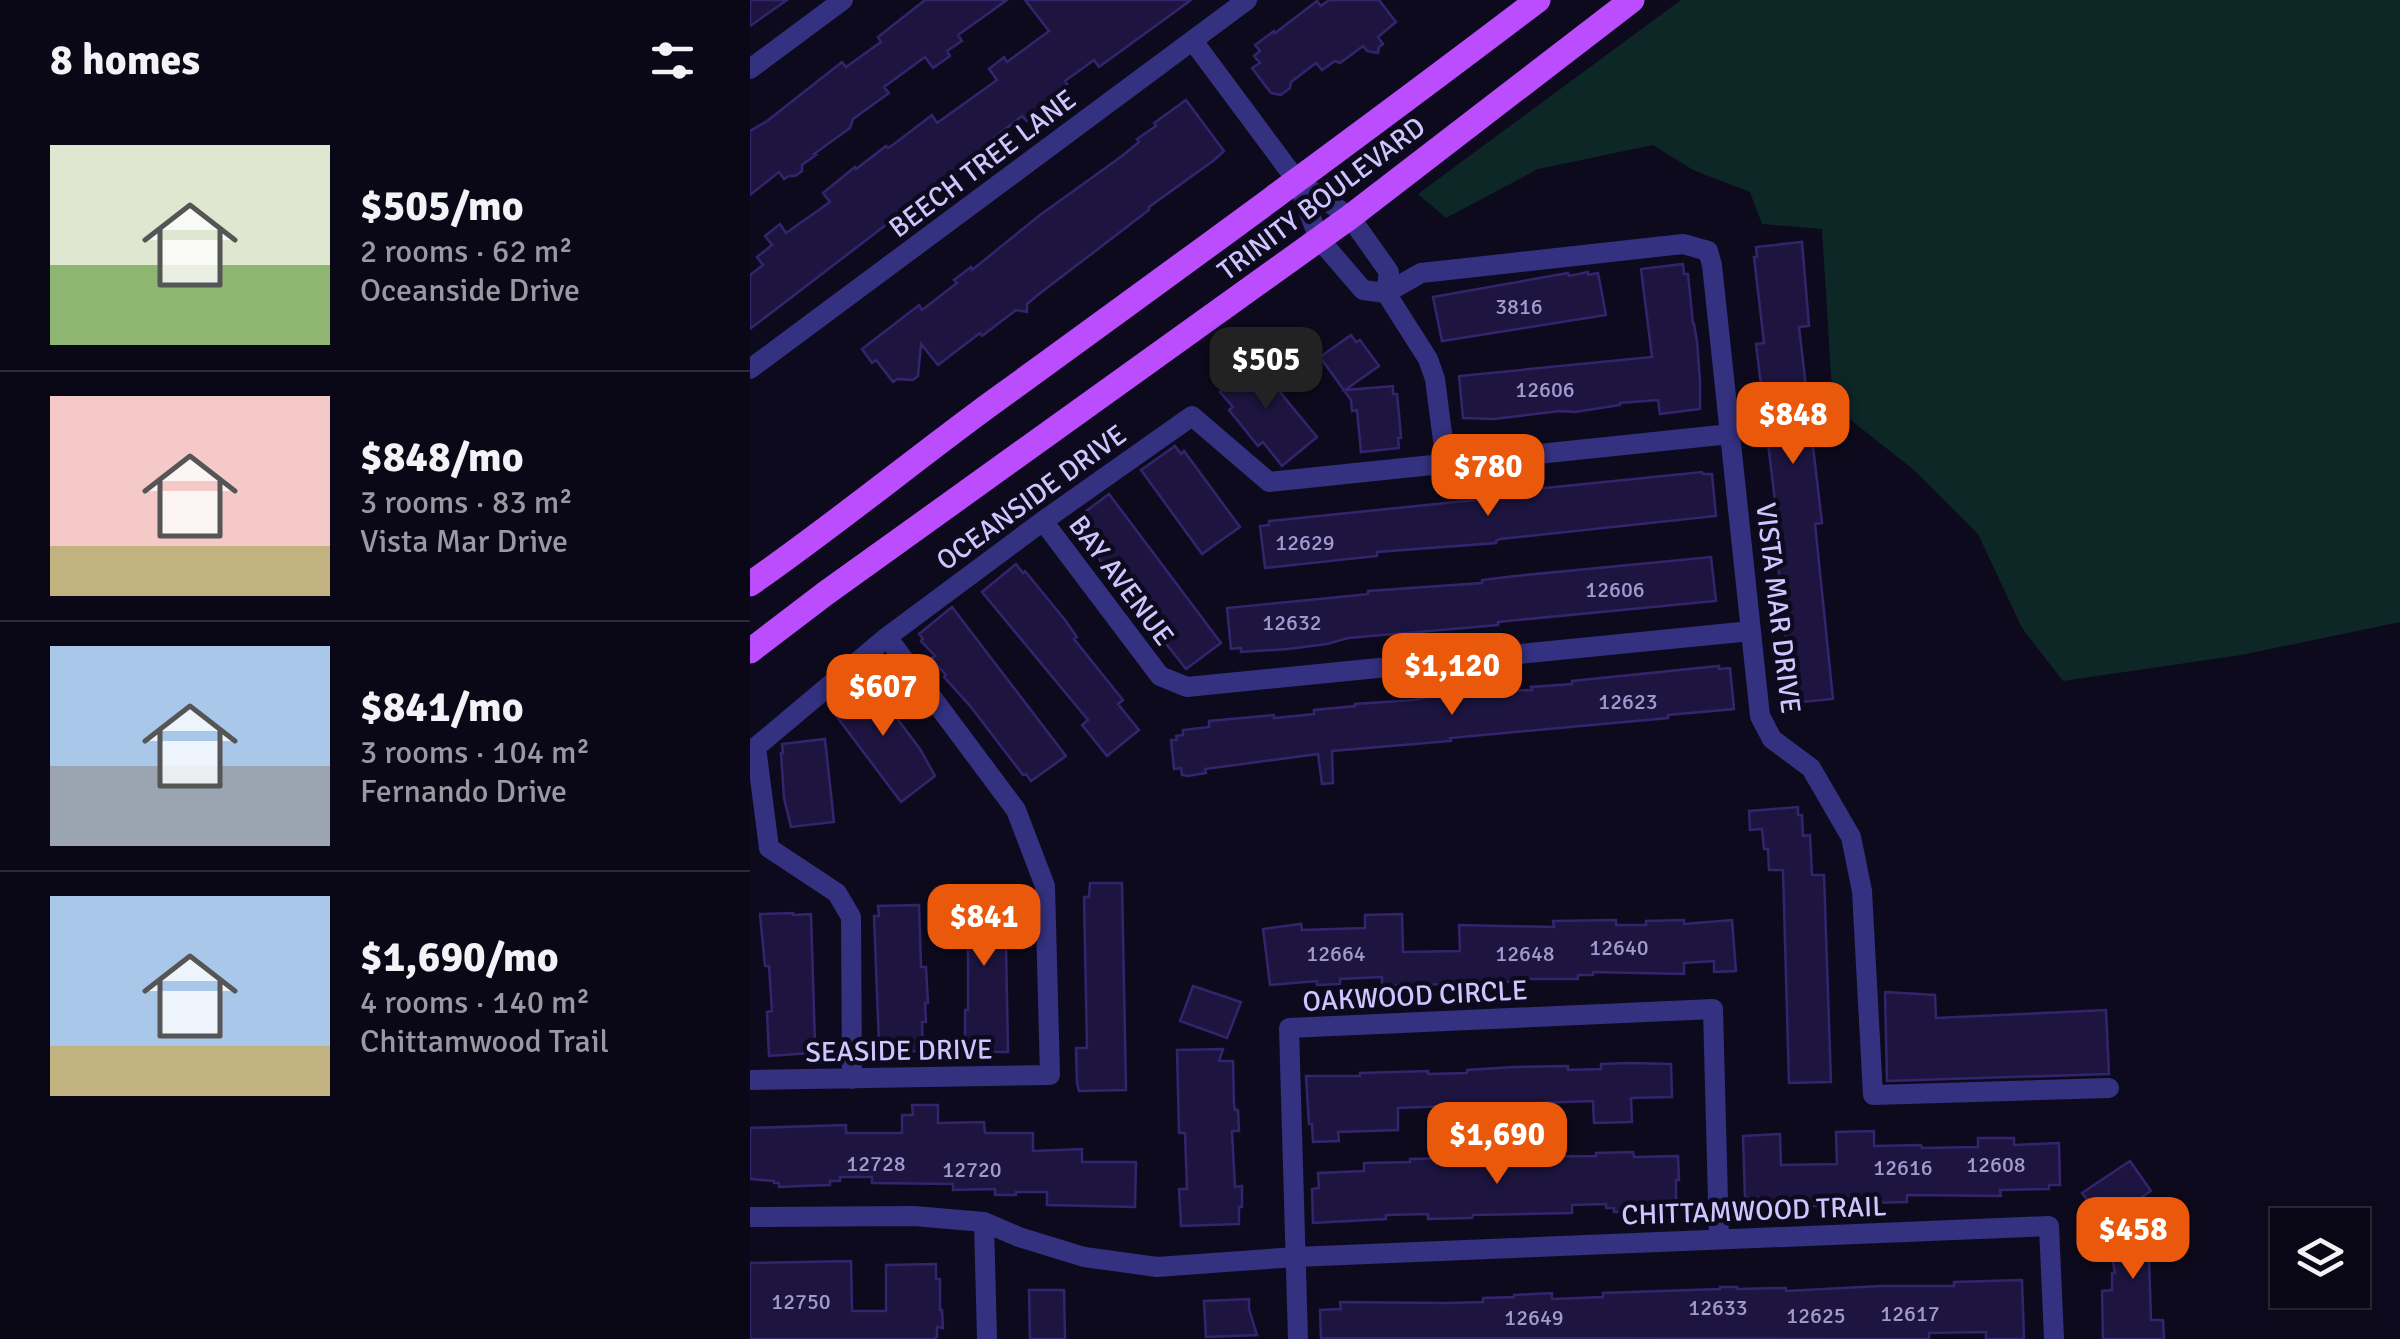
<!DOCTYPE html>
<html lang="en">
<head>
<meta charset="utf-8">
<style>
	body { margin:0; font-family:Signika,sans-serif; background:#181623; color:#f1f3f6; height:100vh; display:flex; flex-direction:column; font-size:38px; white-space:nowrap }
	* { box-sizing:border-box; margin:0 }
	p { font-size:32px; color:#999aa1 }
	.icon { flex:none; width:55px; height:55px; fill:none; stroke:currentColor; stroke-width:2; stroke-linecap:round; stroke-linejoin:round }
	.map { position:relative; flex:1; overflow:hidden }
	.panel { display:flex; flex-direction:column; background:#0a0816; width:750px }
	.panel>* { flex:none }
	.tools { position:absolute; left:1520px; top:1208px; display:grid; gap:20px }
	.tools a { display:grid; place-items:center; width:100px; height:100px; border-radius:0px; background:#0a0816; box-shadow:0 5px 15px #0003,0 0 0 2px #2a2935; font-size:50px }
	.price { position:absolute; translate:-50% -85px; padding:0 22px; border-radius:20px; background:#ea580c; color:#fff; font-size:32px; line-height:65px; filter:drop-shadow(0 2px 5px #0008) }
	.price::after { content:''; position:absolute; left:50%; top:60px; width:30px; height:22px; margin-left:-15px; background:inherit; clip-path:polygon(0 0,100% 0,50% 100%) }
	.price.on { background:#222; color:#fff }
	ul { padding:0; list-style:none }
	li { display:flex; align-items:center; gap:30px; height:250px; padding:0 50px }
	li+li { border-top:2px solid #2a2935 }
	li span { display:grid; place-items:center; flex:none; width:280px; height:200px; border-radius:0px; color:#555 }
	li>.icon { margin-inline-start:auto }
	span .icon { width:120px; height:120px; fill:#fffc; stroke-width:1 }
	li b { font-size:42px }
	h2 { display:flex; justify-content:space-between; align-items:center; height:120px; padding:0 50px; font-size:42px }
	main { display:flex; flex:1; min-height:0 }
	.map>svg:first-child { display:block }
	.green { fill:#0d2726 }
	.building { fill:#1d153f; stroke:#33256d; stroke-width:2.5 }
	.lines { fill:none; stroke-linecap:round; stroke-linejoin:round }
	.minor { stroke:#343180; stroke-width:20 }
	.major { stroke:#bc4dff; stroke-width:25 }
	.labels { text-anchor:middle; stroke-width:9; stroke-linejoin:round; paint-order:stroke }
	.number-label { font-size:22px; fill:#a19acf }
	.street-label { font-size:28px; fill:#cdc6ff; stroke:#0d0a1d }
</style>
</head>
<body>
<main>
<section class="panel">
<h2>8 homes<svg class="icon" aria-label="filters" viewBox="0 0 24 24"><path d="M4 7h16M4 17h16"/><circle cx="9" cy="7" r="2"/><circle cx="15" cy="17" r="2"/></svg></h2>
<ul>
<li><span style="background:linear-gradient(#dfe7d0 60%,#8fb573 0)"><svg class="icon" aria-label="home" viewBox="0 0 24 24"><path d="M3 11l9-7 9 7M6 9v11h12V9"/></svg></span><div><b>$505/mo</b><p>2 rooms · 62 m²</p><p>Oceanside Drive</p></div></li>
<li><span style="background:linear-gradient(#f6c9c9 75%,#c2b280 0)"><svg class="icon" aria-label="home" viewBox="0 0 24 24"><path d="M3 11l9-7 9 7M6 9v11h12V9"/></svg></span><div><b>$848/mo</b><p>3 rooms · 83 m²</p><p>Vista Mar Drive</p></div></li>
<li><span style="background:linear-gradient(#a9c7e8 60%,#9aa5b1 0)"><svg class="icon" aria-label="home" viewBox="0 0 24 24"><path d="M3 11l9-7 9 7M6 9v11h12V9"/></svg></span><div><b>$841/mo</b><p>3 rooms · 104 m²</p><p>Fernando Drive</p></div></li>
<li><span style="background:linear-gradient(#a9c7e8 75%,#c2b280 0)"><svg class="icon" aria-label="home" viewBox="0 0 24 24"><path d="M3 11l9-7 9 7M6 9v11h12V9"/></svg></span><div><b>$1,690/mo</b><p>4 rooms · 140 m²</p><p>Chittamwood Trail</p></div></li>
</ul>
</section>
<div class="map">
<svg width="1650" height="1339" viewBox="0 0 1650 1339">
	<rect width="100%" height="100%" fill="#0d0a1d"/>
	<path class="green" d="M931 0H1650V622L1491 655 1313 681 1272 628 1228 534 1164 470 1083 406 1072 229 1012 224 1000 192 943 170 903 145 788 169 696 218 668 194Z"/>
	<path class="building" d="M0 0H37L0 26Z
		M175 0H257L208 35 212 41 197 51 200 56 183 68 175 57 134 87 139 93 103 119 100 128 64 154 66 155 52 165V171L45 176H39L34 179 29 172 0 195V131L17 121 92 62 96 67 131 42 128 37Z
		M275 0H441L349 67 344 60 315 81 317 84 309 89 313 94 277 121 272 116 244 138 241 141 245 146 228 160 226 158 158 208 0 329V275L13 265 7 257 22 245 15 236 30 224 36 233 80 202 73 193 105 167 106 169 136 146 138 148 144 144 182 115 187 123 247 80 239 69 254 57 257 62 299 31Z
		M579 0H629L646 22 628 37 633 44 629 47 628 53 617 51 613 46 590 63 585 61 572 70 566 63 541 82 540 88 531 95 521 93 502 68 510 63 504 56 510 51 505 45 524 31 525 33 567 1 571 6Z
		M436 100 474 151 463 161 399 207V210L289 294 277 304V312L266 310 232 336 230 333 188 365 171 344 168 376 163 380 147 379 143 382 126 360 122 363 112 349 169 305 172 310 207 283 204 280 221 267 222 270 290 215 372 156 389 142 387 139 406 126 404 123Z
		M1052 242 1059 326 1049 327 1072 523 1065 524 1083 699 1042 703 1025 535 1029 534 1006 344 1014 343 1004 257H1007L1006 247Z
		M933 264 934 274H938L943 324H944L947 341 950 380V409L910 414 908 400 870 403V405L825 412 810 411 744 419 713 418 709 376 902 357 891 269Z
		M838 272V275L848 273 856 315 692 341 683 297 818 273 819 276Z
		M601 335 606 342 610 340 629 366 595 390 643 386V394H647L649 414 651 438H648L649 448 611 452 607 410 602 411 601 400 570 357Z
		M501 357 567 437 532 466 513 442 508 446 479 410 483 407 470 392 473 390 468 384Z
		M425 446 431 454 434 451 490 527 452 554 391 470Z
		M952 472 953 474H962L966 516 750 539 746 541V543L627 552V556L515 568 510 526 519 525V521L765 496V493L785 489Z
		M359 494 471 643 436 669 366 580 365 582 327 527 329 526 324 520Z
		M961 557 966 601 757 621 748 622V625L598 638 577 644 538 649 491 652V648L481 649 477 608 610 595 618 594V591L732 583V580L765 576Z
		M266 564 273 573 275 571 315 620 327 637 324 639 373 700 368 704 389 730 357 756 332 725 338 720 232 592Z
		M202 607 316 756 281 781 276 774 273 775 221 707 194 677 196 675 181 659 185 656 171 641 173 639 169 634Z
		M969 666V669L980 668 984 709 918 715V718L700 738 701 741 582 751 583 783 572 784 568 754 455 769 456 773 438 776 432 775 431 768 424 769 421 740H427L426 736 433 735V730L459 727V721L524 715V718L564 714V710L605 706V704L664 700 687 695 751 689V691L782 690 781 687 822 684V681Z
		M110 678 115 684 117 682 146 717 170 749 185 776 151 802 78 705Z
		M75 739 84 822 41 827 34 798 31 753H33L32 744Z
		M1048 807V815H1052L1053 836 1060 835 1062 875H1074L1081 1082 1039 1083 1033 870H1019L1018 849H1014L1012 829 1000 830 999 811Z
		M340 883H372L376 1090 329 1091 327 1083 326 1048H337L334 897H339Z
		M205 894H255L258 1052H220V1048H215V1010H218V943L202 942 201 903H205Z
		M169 905 171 967H176L178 1003H175L176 1022H172L173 1051 132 1052V1044H129L124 916H129L128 906Z
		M43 913V915L61 914 65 1044H61L62 1053 19 1056 17 1012 22 1011 19 966H15L10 914Z
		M652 914 653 952 710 951 709 925 804 927 803 921 866 920V925H896V921L934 920V924L982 920 986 971 964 972V961L934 963V974L843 972V975H828V979H775V982L733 981V983L632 986V977L590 979V984L567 985V981L520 985 513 929 551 924 552 930 615 928V915Z
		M443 986 491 1002 477 1038 430 1021Z
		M1135 992 1185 995 1186 1018 1356 1010 1359 1074 1137 1081Z
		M473 1049 469 1061H483L484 1104 485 1110H488L489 1131H482L485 1187 492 1186V1207H489V1224L431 1226 429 1189H437L435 1133H429L427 1050Z
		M880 1063 921 1064 922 1097 881 1098 882 1122 844 1123 843 1101 786 1103 787 1123 751 1124V1110L700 1111V1106L648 1108V1130L588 1132 589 1141 563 1142 562 1124H559L556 1076H610V1073L678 1071V1074L717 1073V1070L764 1067 818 1066V1070L851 1069V1064Z
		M162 1105H188V1123L234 1122 235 1133H283V1151L332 1149V1162H386L385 1207 297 1205V1192H266V1195H245V1189L203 1190V1184L122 1183V1177H90V1181H80V1185L51 1186 29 1187V1183H24V1181L0 1179V1128L96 1125V1133H152V1115H163Z
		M1124 1131V1146L1171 1145 1172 1148 1228 1147V1138H1264V1145L1309 1143 1310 1185H1299V1189L1250 1190 1251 1196 1157 1195V1202L1076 1204V1206H1012V1198H995L993 1136 1030 1134 1031 1165 1087 1164 1086 1132Z
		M883 1152 884 1157 928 1156 929 1180H926V1211L864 1212V1208H856V1204L822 1205V1213L723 1215 722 1218 678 1219V1214L636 1215V1219L563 1223 562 1189 569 1188 568 1173 614 1171V1163L660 1162V1159L697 1158V1162H753V1157L846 1156V1153Z
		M1380 1161 1401 1191 1355 1222 1351 1202 1343 1208 1332 1193Z
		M1415 1220 1422 1254 1399 1258 1401 1320H1413L1414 1339H1353L1352 1291 1362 1290V1273H1365L1357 1232Z
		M101 1261 102 1311H136V1265L186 1264V1279H190V1310H192L193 1328 187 1327V1337L183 1339H0V1263Z
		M1272 1280 1274 1339H1236V1332L1179 1333V1339L571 1338 570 1310 591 1309 590 1302 697 1303 733 1302V1298L764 1297V1295L802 1293V1299L853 1297V1293L970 1289V1287H987V1289L1036 1288V1291L1130 1286H1204V1282Z
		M279 1290H314L315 1339H280Z
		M499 1299V1309L507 1335 456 1337 454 1301Z"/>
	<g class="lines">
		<path class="minor" d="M443 41 547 181 569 239 613 290 636 293
			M0 69 93 0
			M547 181 600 217 639 272 636 293 678 359 685 379 696 464
			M636 293 671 273 933 244 958 251 962 265 1010 716 1022 739 1061 768 1101 837 1112 891 1123 1095 1359 1088
			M0 369 497 0
			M293 521 410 676 437 687 1001 631
			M102 1079 101 917 87 893 19 848 6 747 137 637 293 521 442 416 519 482 980 434
			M0 1080 300 1075 295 886 266 810 137 637
			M0 1217 164 1216 234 1222 269 1237 334 1257 407 1267 545 1257 1299 1226 1304 1339
			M234 1222 237 1339
			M548 1339 539 1028 963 1009 969 1239"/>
		<path class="major" d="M0 584C79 529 154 468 231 411 418 275 604 140 788 0
			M0 651 76 593 600 217 882 0"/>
	</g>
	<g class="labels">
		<g class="number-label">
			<text x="769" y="314">3816</text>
			<text x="795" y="397">12606</text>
			<text x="555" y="550">12629</text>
			<text x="865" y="597">12606</text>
			<text x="542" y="630">12632</text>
			<text x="878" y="709">12623</text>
			<text x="869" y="955">12640</text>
			<text x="586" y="961">12664</text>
			<text x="775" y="961">12648</text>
			<text x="126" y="1171">12728</text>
			<text x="1246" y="1172">12608</text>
			<text x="1153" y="1175">12616</text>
			<text x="222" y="1177">12720</text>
			<text x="51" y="1309">12750</text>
			<text x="968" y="1315">12633</text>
			<text x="1160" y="1321">12617</text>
			<text x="1066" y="1323">12625</text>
			<text x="784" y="1325">12649</text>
		</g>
		<g class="street-label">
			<text transform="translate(232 163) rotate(-37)" y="10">BEECH TREE LANE</text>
			<text transform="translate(571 198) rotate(-37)" y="10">TRINITY BOULEVARD</text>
			<text transform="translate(281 497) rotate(-36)" y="10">OCEANSIDE DRIVE</text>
			<text transform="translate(372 580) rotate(53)" y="10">BAY AVENUE</text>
			<text transform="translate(1029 608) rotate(83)" y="10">VISTA MAR DRIVE</text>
			<text transform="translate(665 995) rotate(-3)" y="10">OAKWOOD CIRCLE</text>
			<text transform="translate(149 1050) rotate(-1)" y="10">SEASIDE DRIVE</text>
			<text transform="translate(1004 1210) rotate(-2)" y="10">CHITTAMWOOD TRAIL</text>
		</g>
	</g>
</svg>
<div class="tools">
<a><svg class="icon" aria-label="layers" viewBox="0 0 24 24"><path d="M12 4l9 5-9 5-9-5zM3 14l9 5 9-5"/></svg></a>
</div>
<b class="price on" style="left:516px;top:412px">$505</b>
<b class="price" style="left:1043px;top:467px">$848</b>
<b class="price" style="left:738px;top:519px">$780</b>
<b class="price" style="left:702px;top:718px">$1,120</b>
<b class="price" style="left:133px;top:739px">$607</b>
<b class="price" style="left:234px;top:969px">$841</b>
<b class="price" style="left:747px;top:1187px">$1,690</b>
<b class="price" style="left:1383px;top:1282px">$458</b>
</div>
</main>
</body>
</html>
